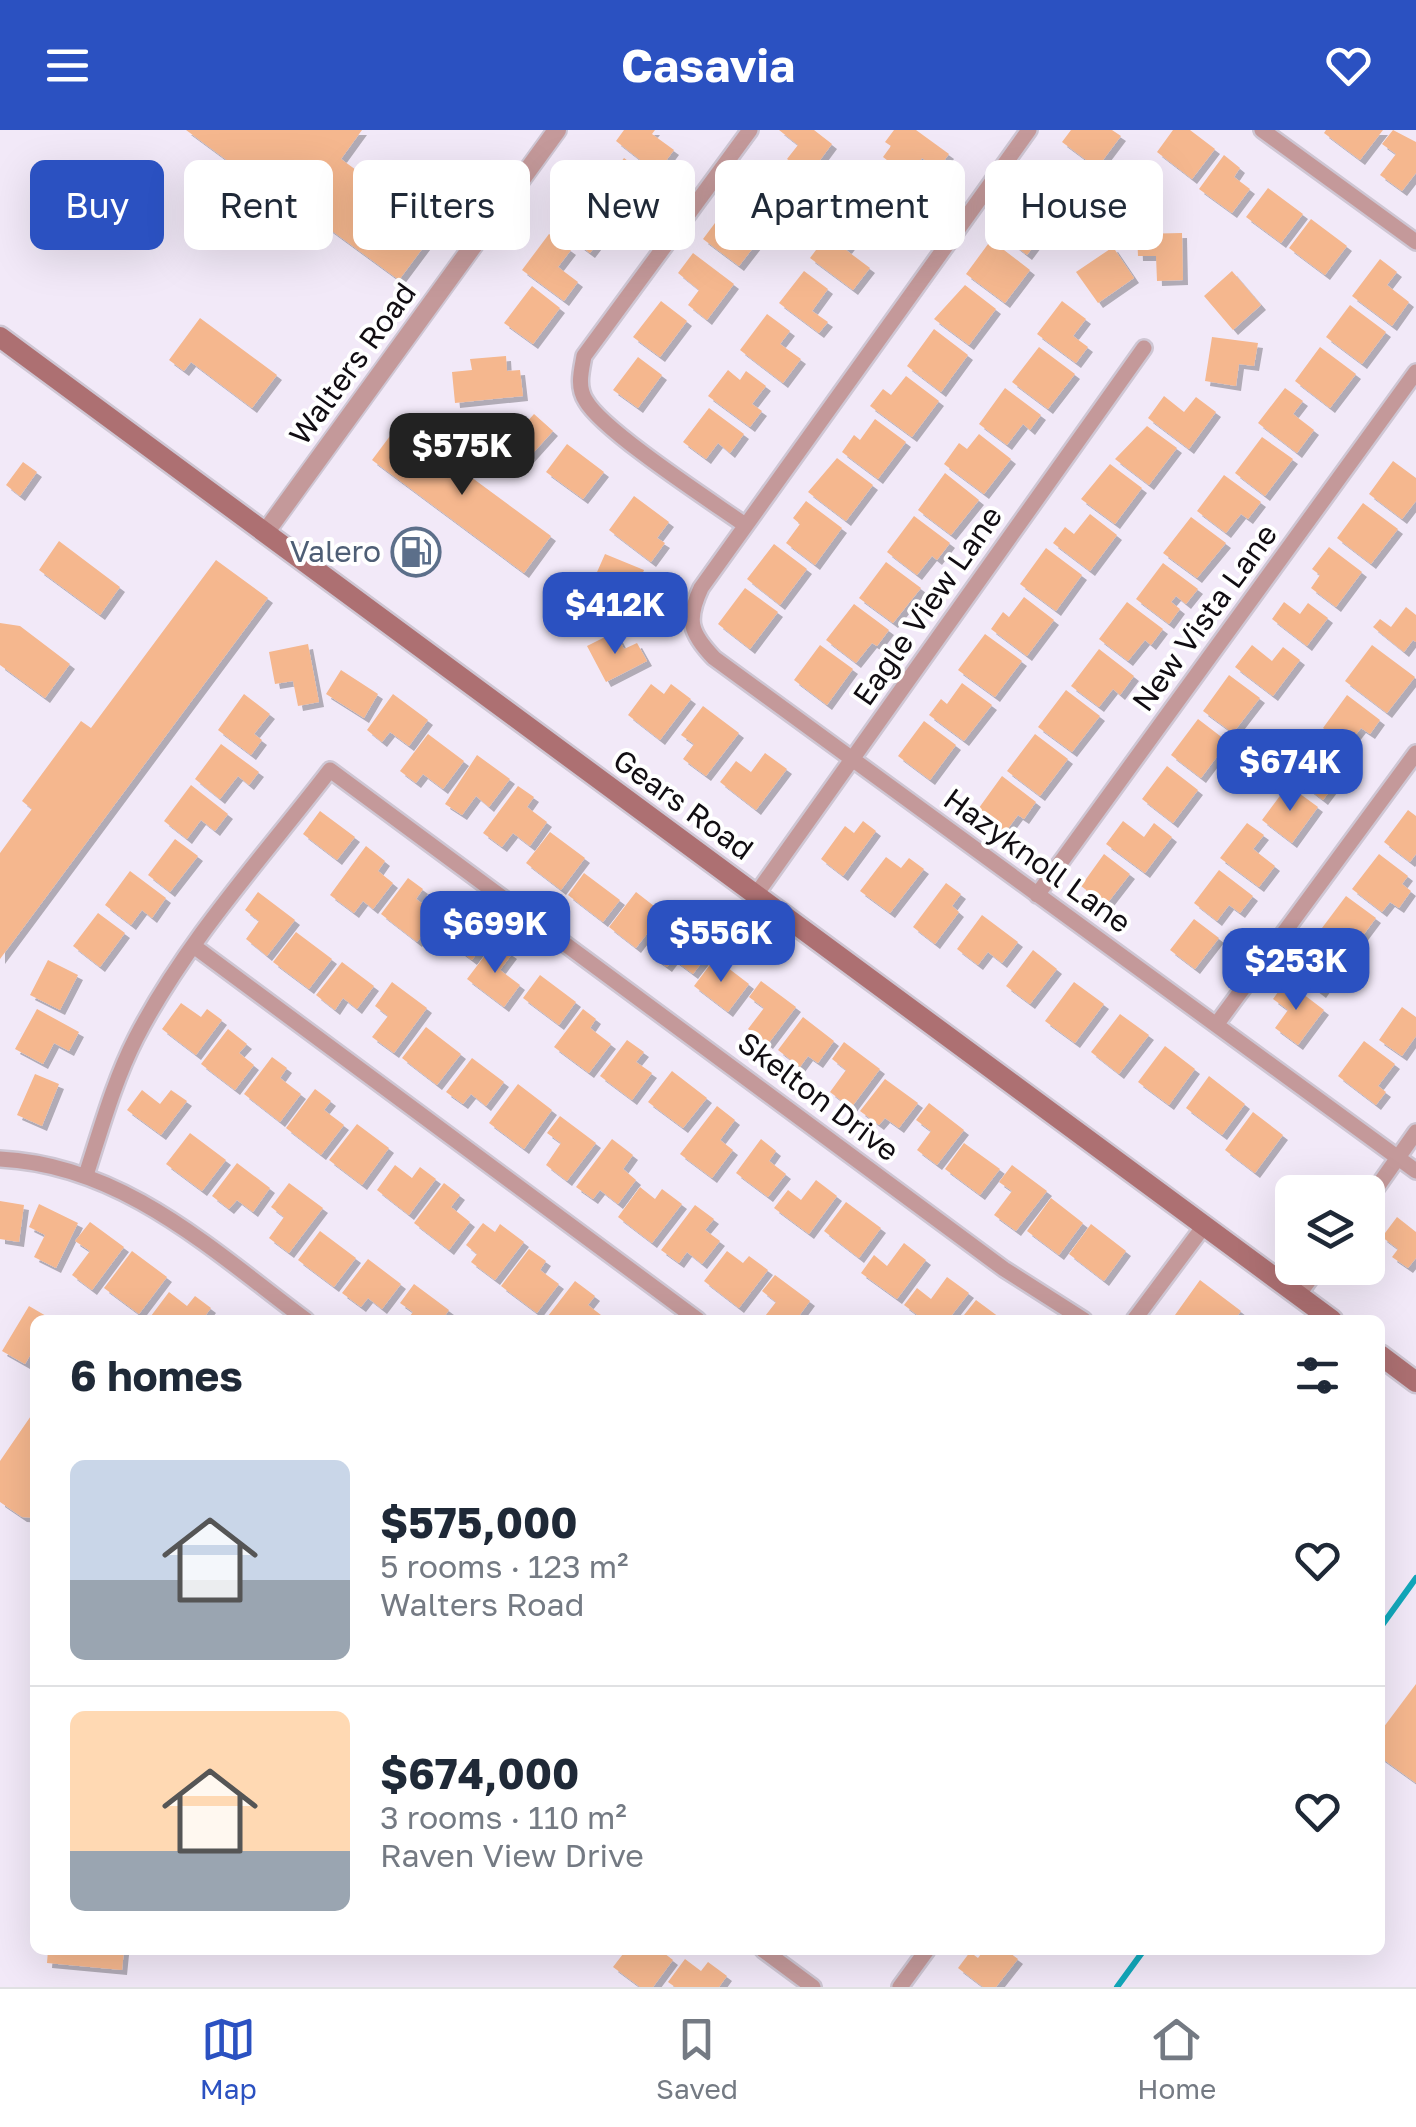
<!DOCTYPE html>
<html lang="en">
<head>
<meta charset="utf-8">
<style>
	body { margin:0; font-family:"Golos Text",sans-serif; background:#f2f2f3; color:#1f2937; height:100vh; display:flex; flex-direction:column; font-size:38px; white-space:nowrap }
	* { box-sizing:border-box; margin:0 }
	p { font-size:32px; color:#747a83 }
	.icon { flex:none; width:55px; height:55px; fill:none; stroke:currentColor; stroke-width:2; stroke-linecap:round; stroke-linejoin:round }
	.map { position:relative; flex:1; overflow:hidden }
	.side { position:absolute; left:30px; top:1185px; width:1355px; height:640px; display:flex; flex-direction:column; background:#fff; border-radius:15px; box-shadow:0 10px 40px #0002 }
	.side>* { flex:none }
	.guide { position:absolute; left:30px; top:30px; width:1358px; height:90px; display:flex; gap:20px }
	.tools { position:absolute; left:1275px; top:1045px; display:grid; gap:20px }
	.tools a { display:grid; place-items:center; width:110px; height:110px; border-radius:15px; background:#fff; box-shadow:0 10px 40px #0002; font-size:50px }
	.price { position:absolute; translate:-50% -85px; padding:0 22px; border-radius:20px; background:#2b51c1; color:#fff; font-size:32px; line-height:65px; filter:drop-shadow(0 2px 5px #0008) }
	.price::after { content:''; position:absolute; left:50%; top:60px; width:30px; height:22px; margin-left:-15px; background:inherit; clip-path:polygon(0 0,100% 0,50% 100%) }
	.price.on { background:#222; color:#fff }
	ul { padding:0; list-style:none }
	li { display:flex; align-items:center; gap:30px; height:250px; padding:0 40px }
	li+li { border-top:2px solid #e0e1e3 }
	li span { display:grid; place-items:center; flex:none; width:280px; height:200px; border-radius:15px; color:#555 }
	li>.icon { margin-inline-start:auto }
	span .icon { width:120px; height:120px; fill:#fffc; stroke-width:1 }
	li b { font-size:42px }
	h2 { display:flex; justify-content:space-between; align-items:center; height:120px; padding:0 40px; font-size:42px }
	.tag { padding:0 35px; border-radius:15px; background:#fff; box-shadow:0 10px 40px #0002; font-size:35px; line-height:90px }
	.tag.on { background:#2b51c1; color:#fff }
	header { display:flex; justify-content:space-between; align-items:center; height:130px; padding:0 40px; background:#2b51c1; color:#fff; font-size:45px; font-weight:700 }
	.tab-bar { display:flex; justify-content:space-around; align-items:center; height:140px; border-top:2px solid #e0e1e3; background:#fff; font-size:28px; color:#747a83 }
	.tab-bar a { display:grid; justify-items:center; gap:5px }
	.tab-bar .on { color:#2b51c1 }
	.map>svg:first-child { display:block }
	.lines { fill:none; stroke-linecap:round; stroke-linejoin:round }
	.stream { stroke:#12a8bb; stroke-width:6 }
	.building { fill:#f5b78e; filter:url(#shadow) }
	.minor-casing { stroke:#cec6d3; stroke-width:20 }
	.tertiary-casing { stroke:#cec6d3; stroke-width:22 }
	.secondary-casing { stroke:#cec6d3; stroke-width:25 }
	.minor { stroke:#c4999a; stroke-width:15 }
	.tertiary { stroke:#c4999a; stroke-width:18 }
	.secondary { stroke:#ad7072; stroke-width:20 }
	.labels { text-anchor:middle; stroke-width:8; stroke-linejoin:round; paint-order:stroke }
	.street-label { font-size:30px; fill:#110d12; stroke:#fff }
	.service-label { font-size:30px; fill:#4e5e75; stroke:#fff; text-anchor:end }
</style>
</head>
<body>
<header><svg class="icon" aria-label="menu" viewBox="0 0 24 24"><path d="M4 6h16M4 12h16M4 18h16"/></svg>Casavia<svg class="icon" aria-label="heart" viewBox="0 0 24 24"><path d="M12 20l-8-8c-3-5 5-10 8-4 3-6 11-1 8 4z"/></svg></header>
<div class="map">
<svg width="1416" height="1857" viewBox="0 0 1416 1857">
	<defs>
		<filter id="shadow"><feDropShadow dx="5" dy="5" stdDeviation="0" flood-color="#0004"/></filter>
	</defs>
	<rect width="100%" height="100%" fill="#f2e9f8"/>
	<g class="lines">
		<path class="stream" d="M1380 1498 1416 1448
			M1117 1857 1144 1820"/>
	</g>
	<path class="building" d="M186 0H362L341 29 437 99 399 150 250 41 247 45Z
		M624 0H655L652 4 674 20 657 43 616 11Z
		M779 0H814L832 14 809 45 787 29 798 15Z
		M894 0H916L949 24 938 39 922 28 909 47 883 27 891 16 885 12Z
		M1071 0H1112L1121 6 1097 38 1062 12Z
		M1173 0H1190L1215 19 1192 49 1157 22Z
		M1326 0H1383L1360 30 1324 3Z
		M1393 0 1416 12V43L1402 61 1380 45 1396 24 1382 14Z
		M1224 25 1240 38 1234 47 1250 59 1232 83 1199 59Z
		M624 28 651 48 623 84 597 64Z
		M760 32 801 62 782 87 769 77 762 86 745 73 755 59 745 51Z
		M1045 37 1066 53 1077 38 1094 51 1067 87 1029 59Z
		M871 53 908 81 898 93 885 84 874 99 850 81Z
		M1268 58 1303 84 1281 113 1246 87Z
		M1023 66 1054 89 1027 125 996 101Z
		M575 70 587 80 593 72 616 89 590 123 555 97Z
		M741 88 763 105 739 136 703 109 715 93 729 104Z
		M1311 89 1347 116 1325 145 1289 118Z
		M837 92 856 107 846 120 870 138 853 160 810 128Z
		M1182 103 1183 150 1157 151 1156 126H1138L1137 104Z
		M549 104 571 120 558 137 578 152 564 171 522 140Z
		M991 110 1030 140 1005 173 966 144Z
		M1113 117 1134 148 1098 173 1076 142Z
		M693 123 734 154 707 190 688 175 699 160 678 143Z
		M1380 129 1397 142 1387 155 1409 172 1392 196 1352 166Z
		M804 141 828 159 812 181 828 192 819 203 779 173Z
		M1232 141 1261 175 1233 200 1204 166Z
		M965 155 996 179 969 215 934 189Z
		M532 156 560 178 533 214 504 193Z
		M661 171 687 191 660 227 633 207Z
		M1062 171 1086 189 1073 206 1088 217 1076 233 1037 204Z
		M1350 175 1386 202 1362 234 1326 207Z
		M767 184 790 201 780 214 801 229 783 253 740 220Z
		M200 188 277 245 252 278 191 232 184 241 169 230Z
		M934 199 968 225 941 262 907 236Z
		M1212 207 1258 213 1254 236 1239 234 1236 256 1205 251Z
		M1039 217 1075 244 1048 279 1012 252Z
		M1320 217 1356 244 1330 278 1295 251Z
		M506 226 507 241 520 240 523 266 455 273 452 242 472 240 470 229Z
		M638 227 662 245 638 278 613 260Z
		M728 240 740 250 746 241 766 256 752 274 762 281 750 297 708 266Z
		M906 246 939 271 912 307 870 276 883 259 891 265Z
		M1005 258 1041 285 1030 300 1023 294 1007 315 979 294Z
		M1285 258 1303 271 1293 284 1314 300 1297 323 1258 293Z
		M1164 266 1184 282 1196 267 1216 282 1189 319 1148 288Z
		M709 278 744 304 730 323 718 313 706 329 683 312Z
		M534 284 553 301 517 341 482 310 502 288 518 302Z
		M875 289 906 312 878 349 842 322 854 305 860 310Z
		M399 294 551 406 524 443 372 330Z
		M1147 296 1177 318 1149 355 1115 329Z
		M979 304 1011 329 984 364 944 334 959 313 967 319Z
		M1262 307 1293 329 1265 366 1235 343Z
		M567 314 604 342 583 369 546 342Z
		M837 328 873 355 846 391 808 362Z
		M1393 331 1416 348V371L1402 389 1369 364Z
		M23 332 37 342 20 366 6 355Z
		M1110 334 1142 358 1115 394 1081 369Z
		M945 343 979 370 951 405 918 380Z
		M1224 345 1261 372 1248 389 1241 384 1226 403 1197 381Z
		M634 366 669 392 657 408 665 413 651 432 609 400Z
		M806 371 842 398 815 435 786 413 800 394 793 388Z
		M1363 373 1398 399 1371 434 1337 408Z
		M1090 384 1117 405 1090 441 1053 413 1065 397 1074 404Z
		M914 386 950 413 937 430 932 426 917 445 887 422Z
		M1191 387 1226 413 1197 448 1163 423Z
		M59 411 120 457 100 485 39 440Z
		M774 414 807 439 780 475 747 449Z
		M1329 417 1362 442 1336 477 1311 458 1320 445 1312 439Z
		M1046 418 1082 445 1056 481 1020 454Z
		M605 424 644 440 637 457 625 452 618 470 590 458Z
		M216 430 268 468 0 829V723L32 679 22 671 81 591 91 598Z
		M886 432 921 458 893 493 859 468Z
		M1163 433 1198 459 1186 474 1176 466 1171 472 1180 479 1169 494 1136 469Z
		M745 458 778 482 750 519 718 494Z
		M1024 467 1054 490 1027 526 991 499 1003 482 1009 487Z
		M1127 472 1163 499 1151 515 1145 510 1128 531 1099 509Z
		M1284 472 1300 484 1308 473 1328 488 1307 516 1272 489Z
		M854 474 889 500 877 516 872 513 856 533 826 510Z
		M1406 477 1416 485V512L1413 510 1404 522 1373 497 1380 489 1391 497Z
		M0 493 20 496 70 534 45 568 0 535Z
		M615 502 624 519 637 513 647 531 606 552 587 516Z
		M985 504 1022 531 995 567 958 540Z
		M308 514 319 572 298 576 293 551 275 554 269 522Z
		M820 515 853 539 827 575 794 550Z
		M1252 515 1272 531 1283 517 1300 530 1273 566 1235 537Z
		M1372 515 1415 547 1387 583 1345 551Z
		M1099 519 1134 546 1120 565 1113 559 1099 577 1071 556Z
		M341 540 378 564 364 588 326 564Z
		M1229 545 1260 568 1233 603 1203 581Z
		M962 553 992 575 964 611 929 585 941 569 947 574Z
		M651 554 664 564 671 554 691 569 660 610 628 585Z
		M1066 560 1100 586 1072 622 1038 597Z
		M244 564 270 584 254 604 262 610 251 625 218 600Z
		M393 564 428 590 409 616 390 602 382 612 367 600Z
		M1347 565 1380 590 1370 604 1361 598 1347 616 1323 598Z
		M703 576 739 603 706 646 683 629 694 614 681 605Z
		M1198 589 1228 612 1201 648 1171 625Z
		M924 591 956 615 930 650 898 626Z
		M428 604 464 631 443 659 423 644 416 653 400 641Z
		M1035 604 1068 629 1040 666 1007 641Z
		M1319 611 1350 634 1323 670 1292 646Z
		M221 614 259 642 249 655 238 646 220 669 195 649Z
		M765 623 787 639 756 680 720 652 736 631 751 642Z
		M477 625 510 649 489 677 476 666 462 685 445 674Z
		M1167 636 1198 660 1173 693 1142 669Z
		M1002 646 1036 672 1024 689 1018 685 1004 704 976 682Z
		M191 655 228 684 215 701 201 690 187 709 164 691Z
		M1288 655 1318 677 1292 713 1262 690Z
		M518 656 534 667 527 677 547 692 530 716 513 703 502 717 483 703Z
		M1408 680 1416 686V724L1410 732 1384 712Z
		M320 681 355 707 337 730 303 704Z
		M863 691 876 701 843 746 821 729 845 696 854 703Z
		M1123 691 1144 707 1154 693 1172 707 1145 743 1106 714Z
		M1247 693 1264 705 1253 719 1275 736 1259 757 1220 728Z
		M550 702 585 728 561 760 526 733Z
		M175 709 198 726 170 762 148 745Z
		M366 716 385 731 378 741 393 753 373 779 363 771 354 783 330 765Z
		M1104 724 1130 744 1106 775 1081 756Z
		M1379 724 1408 746 1402 754 1411 761 1399 778 1390 772 1382 782 1352 759Z
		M886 727 901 738 909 728 924 739 890 783 860 761Z
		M1219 740 1253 766 1240 783 1229 775 1217 791 1194 773Z
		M130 741 166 768 152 788 142 780 131 795 105 775Z
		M584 743 620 770 603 792 568 765Z
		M408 748 423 759 416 769 438 785 417 812 381 784Z
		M946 753 961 764 952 776 959 782 935 814 913 797Z
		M258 762 295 790 267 826 246 809 259 791 245 780Z
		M636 762 663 783 636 818 609 797Z
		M1346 766 1376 788 1349 824 1319 802Z
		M453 779 489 807 472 830 435 802Z
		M98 783 125 803 100 837 73 816Z
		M982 785 1018 812 1002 833 988 822 978 835 957 819Z
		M1194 789 1219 808 1195 839 1170 820Z
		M678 791 713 818 693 844 673 829 667 837 652 826Z
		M296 802 332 829 309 859 273 832Z
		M1319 811 1344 830 1321 863 1295 843Z
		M495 812 512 824 500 840 520 855 504 877 467 849Z
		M1033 820 1057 839 1030 874 1006 856Z
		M715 828 749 854 728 882 694 856Z
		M48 830 78 845 60 880 30 865Z
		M342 832 374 856 357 879 343 868 335 880 316 865Z
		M540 845 576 872 559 895 523 868Z
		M761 851 796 877 768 914 748 899 764 878 749 867Z
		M1286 851 1324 880 1298 915 1275 898 1288 880 1273 869Z
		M392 852 427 878 394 923 372 907 388 886 375 876Z
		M1074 852 1104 874 1075 913 1045 891Z
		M181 873 201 887 207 879 222 890 196 925 162 899Z
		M1402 877 1416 887V906L1402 926 1379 910Z
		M37 879 79 902 69 921 54 913 43 934 15 919Z
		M583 879 596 889 590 898 611 914 589 943 554 917Z
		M1120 884 1149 905 1119 944 1091 922Z
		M803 887 834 911 818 933 808 926 800 937 778 920Z
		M426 897 461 924 437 955 402 928Z
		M228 899 247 914 239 923 254 935 235 960 201 934Z
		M627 910 644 922 636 932 652 943 632 970 600 946Z
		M1364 911 1395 934 1378 956 1386 962 1376 975 1338 946Z
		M844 912 880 939 851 978 830 962 846 940 832 929Z
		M1165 916 1195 939 1169 975 1138 952Z
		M272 927 287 938 280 948 301 964 280 992 244 964Z
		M472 928 504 952 486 976 471 964 463 974 446 962Z
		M672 941 707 968 683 998 648 972Z
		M35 944 59 954 42 996 17 985Z
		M1209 946 1245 974 1222 1005 1186 978Z
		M885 949 918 973 899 998 885 988 879 995 860 981Z
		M518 954 552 980 524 1019 489 993Z
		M315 959 331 971 324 980 344 995 321 1025 286 998Z
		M142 960 160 974 171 960 187 971 161 1005 127 980Z
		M929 973 964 1000 937 1035 917 1020 931 1001 916 990Z
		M717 976 735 990 720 1010 733 1020 712 1048 680 1024Z
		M1253 982 1283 1005 1255 1043 1225 1020Z
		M560 986 596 1013 567 1051 546 1035 561 1013 547 1003Z
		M357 994 389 1018 362 1055 329 1030Z
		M190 1003 226 1030 202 1061 166 1034Z
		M612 1009 633 1025 623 1039 636 1050 618 1074 600 1060 593 1069 576 1057Z
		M761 1009 776 1021 769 1031 786 1044 768 1067 736 1043Z
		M964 1013 1000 1039 980 1065 945 1039Z
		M237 1033 270 1058 253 1082 237 1070 229 1079 212 1066Z
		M395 1035 412 1048 420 1037 436 1049 409 1085 377 1060Z
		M1012 1035 1047 1061 1016 1101 994 1085 1012 1061 999 1052Z
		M816 1050 837 1066 809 1104 774 1078 788 1060 801 1070Z
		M289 1053 323 1078 289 1123 269 1108 284 1087 271 1077Z
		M444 1053 460 1065 451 1077 470 1092 449 1120 414 1093Z
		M640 1057 655 1069 662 1059 682 1074 652 1113 618 1087Z
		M1051 1068 1083 1093 1059 1125 1027 1101Z
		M0 1071 24 1075 19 1112 0 1109Z
		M846 1072 881 1098 859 1128 824 1101Z
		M39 1074 78 1093 56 1138 34 1127 45 1105 29 1097Z
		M695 1075 714 1089 705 1100 720 1111 702 1134 687 1122 679 1133 661 1120Z
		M1397 1087 1416 1102V1128L1408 1138 1392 1127 1398 1119 1382 1107Z
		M90 1092 124 1117 92 1160 72 1145 90 1121 75 1111Z
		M483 1093 495 1102 500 1094 524 1112 495 1150 471 1132 477 1124 466 1115Z
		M1091 1094 1126 1121 1104 1151 1069 1124Z
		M320 1101 356 1128 334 1157 298 1130Z
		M904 1113 926 1130 897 1169 861 1143 874 1125 887 1136Z
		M529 1119 546 1131 540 1140 559 1154 537 1183 501 1156Z
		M132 1121 167 1147 139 1184 104 1158Z
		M727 1121 743 1133 749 1126 768 1140 739 1178 704 1151Z
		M368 1129 401 1154 382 1179 368 1168 361 1177 342 1163Z
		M775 1145 810 1171 796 1190H762L776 1172 762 1161Z
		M947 1147 969 1163 948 1190H924L904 1175 917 1158 931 1169Z
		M1200 1150 1241 1181 1234 1190H1181L1175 1185Z
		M575 1151 595 1166 588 1175 601 1185 597 1190 548 1186Z
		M414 1154 449 1180 442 1190H407L413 1182 400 1173Z
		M169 1162 187 1176 195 1166 211 1178 202 1190H157L151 1186Z
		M976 1170 1003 1190H960Z
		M29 1176 53 1190H35V1217L25 1234 2 1221Z
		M35 1280V1388L22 1387 0 1372V1331Z
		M1416 1554V1653L1380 1627V1602Z
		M48 1820H124L122 1840 47 1833Z
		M626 1820H660L673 1830 653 1857H640L613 1837Z
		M984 1820H1006L1018 1829 996 1857H983L958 1838 970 1822 978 1828Z
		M685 1829 701 1841 708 1832 727 1846 719 1857H675L668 1852Z"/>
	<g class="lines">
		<g class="minor-casing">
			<path id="minor" d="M1029 0 701 458C686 490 690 503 714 528L1416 1041
				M1262 0 1416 112
				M745 395C711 371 603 301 586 271 577 257 581 242 584 226L750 0
				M1037 765 1416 242
				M755 766 1144 218
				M195 817 698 1190
				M1216 895 1416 623
				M0 1029C123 1035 212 1120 306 1190
				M86 1045C101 999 114 951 136 908 186 811 264 726 330 640L1004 1139 1084 1190
				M1368 1070 1416 1002
				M1298 1165 1318 1138
				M1134 1190 1204 1096
				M763 1820 813 1857
				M900 1857 927 1820"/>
		</g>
		<g class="tertiary-casing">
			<path id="tertiary" d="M265 403 557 0"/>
		</g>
		<g class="secondary-casing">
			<path id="secondary" d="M0 207 1332 1190
				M1380 1225 1416 1252"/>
		</g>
		<use href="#minor" class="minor"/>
		<use href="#tertiary" class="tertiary"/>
		<use href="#secondary" class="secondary"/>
	</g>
	<defs>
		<g id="fuel-ring" transform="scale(2.5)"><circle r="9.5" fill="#fff" stroke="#5c6f8a" stroke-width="1.5"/><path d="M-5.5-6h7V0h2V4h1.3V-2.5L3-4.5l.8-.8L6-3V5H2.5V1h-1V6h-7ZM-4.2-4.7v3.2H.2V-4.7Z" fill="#5c6f8a"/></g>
	</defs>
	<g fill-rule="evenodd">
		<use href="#fuel-ring" x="416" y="422"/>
	</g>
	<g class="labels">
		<g class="street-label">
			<text transform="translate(353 234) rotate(-54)" y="10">Walters Road</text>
			<text transform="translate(928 476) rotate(-55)" y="10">Eagle View Lane</text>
			<text transform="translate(1205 488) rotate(-54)" y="10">New Vista Lane</text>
			<text transform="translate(683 675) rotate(36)" y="10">Gears Road</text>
			<text transform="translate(1037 731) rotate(36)" y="10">Hazyknoll Lane</text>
			<text transform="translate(818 967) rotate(37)" y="10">Skelton Drive</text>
		</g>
		<g class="service-label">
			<text x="381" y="432">Valero</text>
		</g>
	</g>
</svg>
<div class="tools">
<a><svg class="icon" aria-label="layers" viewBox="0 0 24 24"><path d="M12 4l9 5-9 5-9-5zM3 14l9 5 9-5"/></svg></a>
</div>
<b class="price on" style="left:462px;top:368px">$575K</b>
<b class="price" style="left:615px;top:527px">$412K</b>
<b class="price" style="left:1290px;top:684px">$674K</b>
<b class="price" style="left:495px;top:846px">$699K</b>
<b class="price" style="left:721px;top:855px">$556K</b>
<b class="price" style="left:1296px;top:883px">$253K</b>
<div class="guide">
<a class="tag on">Buy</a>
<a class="tag">Rent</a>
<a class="tag">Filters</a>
<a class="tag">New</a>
<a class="tag">Apartment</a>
<a class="tag">House</a>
</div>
<section class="side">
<h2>6 homes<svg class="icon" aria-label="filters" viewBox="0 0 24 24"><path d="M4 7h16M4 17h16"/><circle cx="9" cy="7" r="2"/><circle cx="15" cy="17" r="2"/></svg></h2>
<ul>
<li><span style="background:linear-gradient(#c9d6e8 60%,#9aa5b1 0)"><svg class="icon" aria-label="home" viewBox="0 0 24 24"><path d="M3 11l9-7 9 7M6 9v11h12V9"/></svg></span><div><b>$575,000</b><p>5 rooms · 123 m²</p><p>Walters Road</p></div><svg class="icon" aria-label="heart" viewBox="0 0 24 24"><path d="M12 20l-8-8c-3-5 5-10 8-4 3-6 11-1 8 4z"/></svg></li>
<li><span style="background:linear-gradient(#ffd9b3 70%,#9aa5b1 0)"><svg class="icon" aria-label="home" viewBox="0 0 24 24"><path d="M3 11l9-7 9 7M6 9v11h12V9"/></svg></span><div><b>$674,000</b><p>3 rooms · 110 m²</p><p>Raven View Drive</p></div><svg class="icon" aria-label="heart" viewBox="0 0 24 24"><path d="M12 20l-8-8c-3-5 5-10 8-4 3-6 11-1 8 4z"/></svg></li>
</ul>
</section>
</div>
<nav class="tab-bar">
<a class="on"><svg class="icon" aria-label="map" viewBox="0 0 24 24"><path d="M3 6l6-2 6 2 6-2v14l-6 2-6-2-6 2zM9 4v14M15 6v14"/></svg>Map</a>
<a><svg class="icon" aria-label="saved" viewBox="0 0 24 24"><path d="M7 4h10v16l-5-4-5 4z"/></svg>Saved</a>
<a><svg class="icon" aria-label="home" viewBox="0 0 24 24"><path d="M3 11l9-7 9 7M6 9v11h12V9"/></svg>Home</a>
</nav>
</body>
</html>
